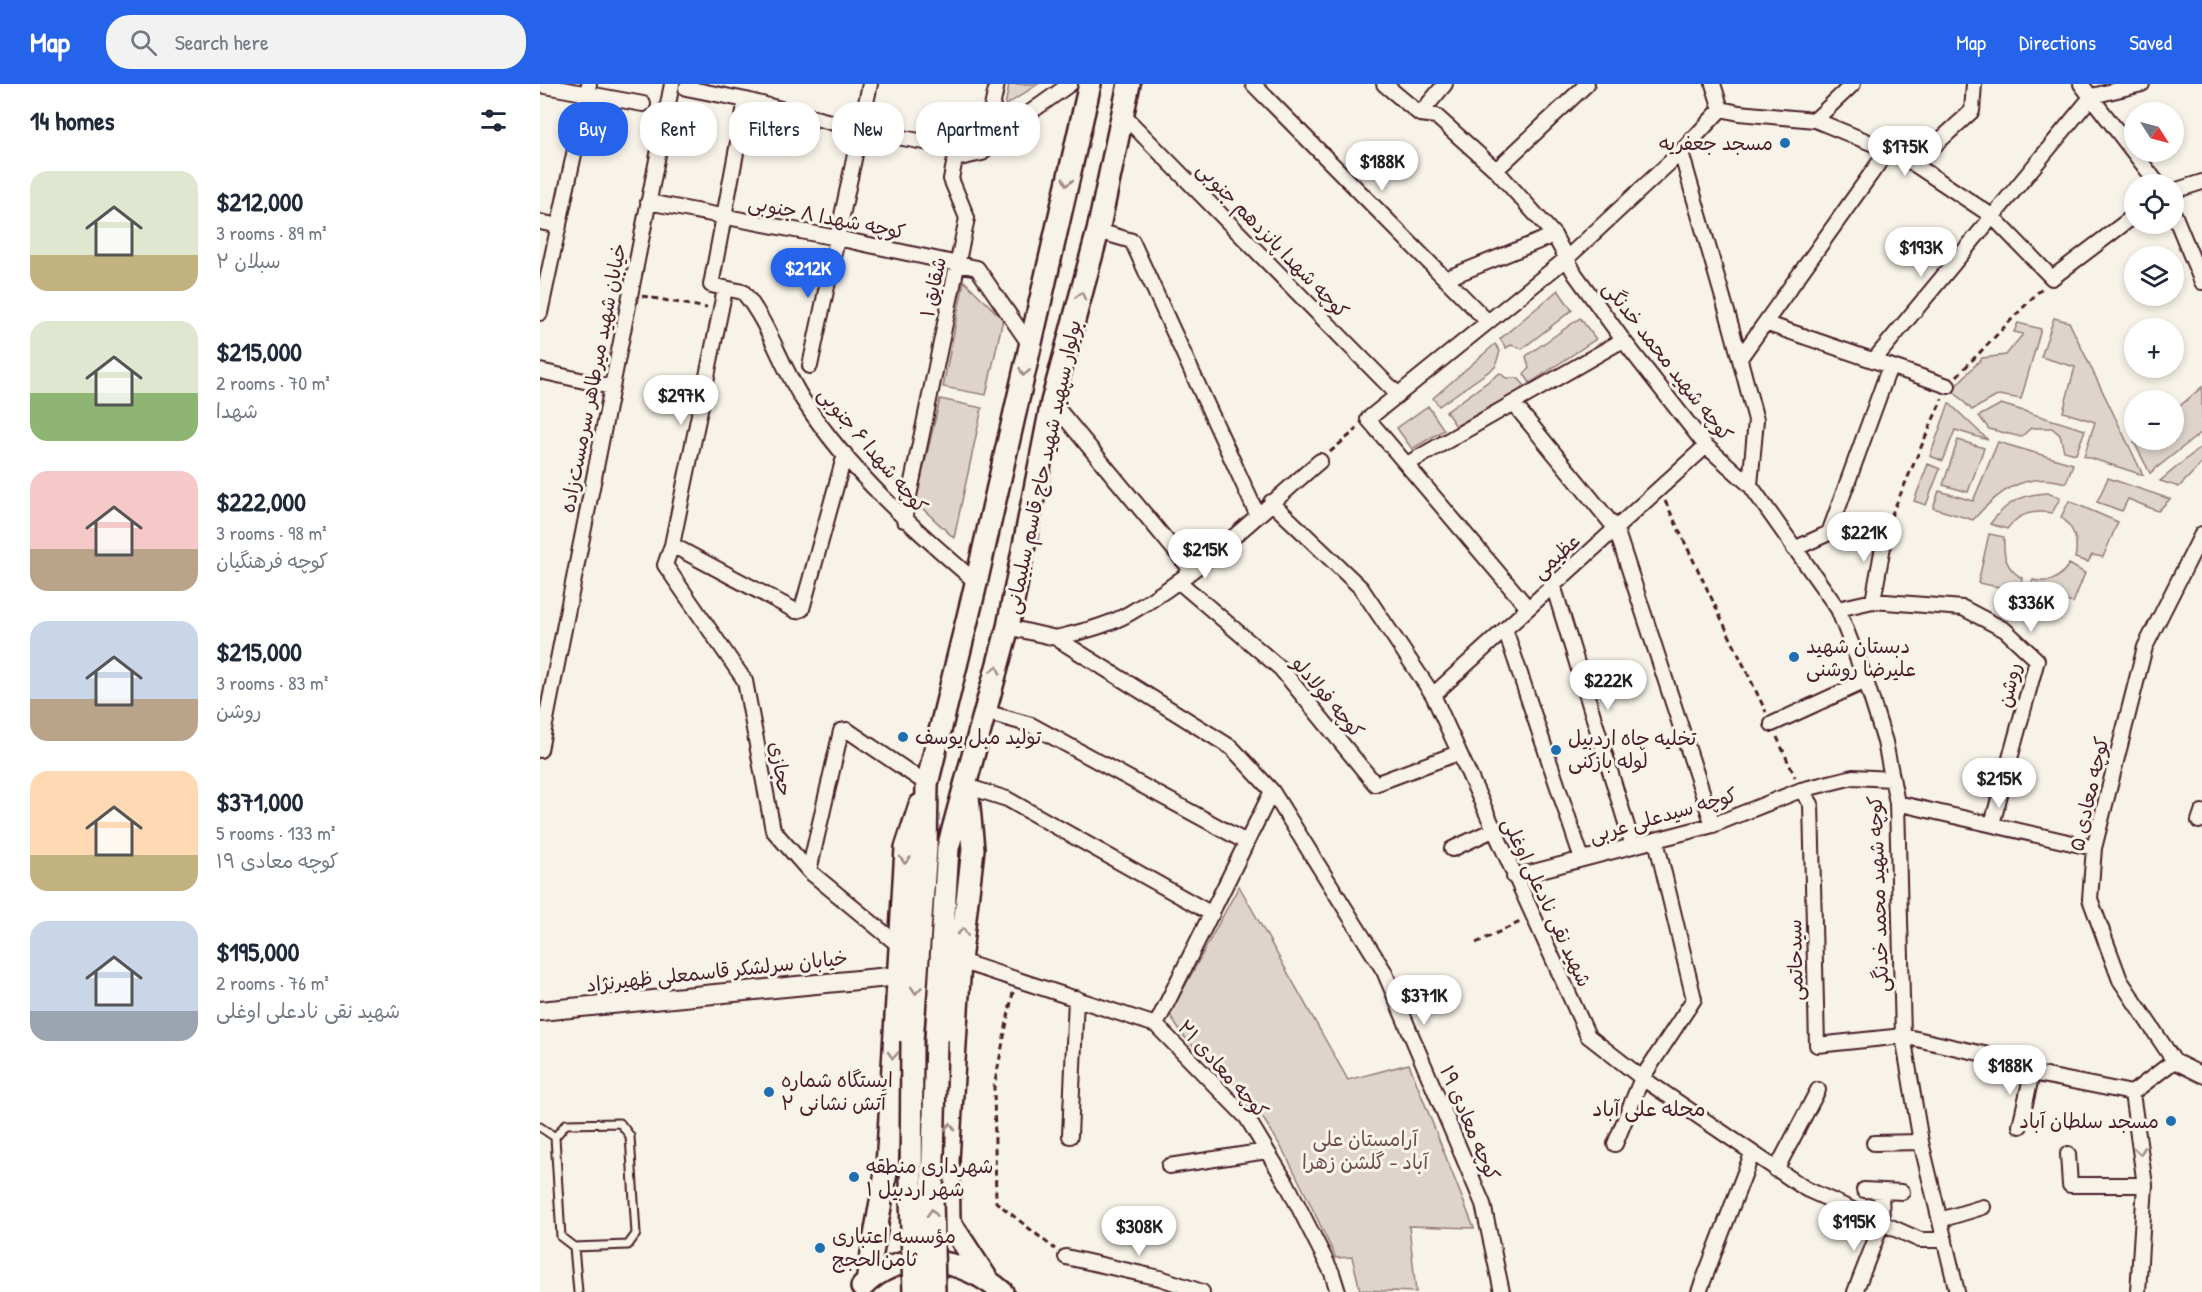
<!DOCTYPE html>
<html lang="en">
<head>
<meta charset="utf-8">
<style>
	body { margin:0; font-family:"Patrick Hand","Playpen Sans Arabic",sans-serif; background:#f2f2f3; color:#1f2937; height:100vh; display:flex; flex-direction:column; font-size:22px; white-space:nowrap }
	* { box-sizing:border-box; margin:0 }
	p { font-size:20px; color:#747a83 }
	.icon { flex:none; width:33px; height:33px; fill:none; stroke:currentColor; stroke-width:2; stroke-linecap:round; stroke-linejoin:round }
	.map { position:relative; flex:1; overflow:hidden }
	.drawer { display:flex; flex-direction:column; background:#fff; width:540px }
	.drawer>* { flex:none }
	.guide { position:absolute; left:18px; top:18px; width:570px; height:54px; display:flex; gap:12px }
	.needle { width:39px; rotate:126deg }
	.tools { position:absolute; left:1584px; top:18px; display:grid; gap:12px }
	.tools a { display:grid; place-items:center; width:60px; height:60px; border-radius:50%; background:#fff; box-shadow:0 3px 9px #0003; font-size:30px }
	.price { position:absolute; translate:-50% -51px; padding:0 14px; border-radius:21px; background:#fff; color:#222; font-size:20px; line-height:39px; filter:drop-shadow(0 2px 3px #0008) }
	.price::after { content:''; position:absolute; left:50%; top:36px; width:18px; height:14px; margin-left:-9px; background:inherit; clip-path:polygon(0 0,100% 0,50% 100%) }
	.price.active { background:#2563eb; color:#fff }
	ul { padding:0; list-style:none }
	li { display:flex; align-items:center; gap:18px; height:150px; padding:0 30px }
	li span { display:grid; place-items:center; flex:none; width:168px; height:120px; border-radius:18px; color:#555 }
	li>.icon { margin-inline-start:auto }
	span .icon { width:72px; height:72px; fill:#fffc; stroke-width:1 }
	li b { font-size:26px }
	h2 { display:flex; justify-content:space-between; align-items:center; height:72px; padding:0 30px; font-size:26px }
	.tag { padding:0 21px; border-radius:24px; background:#fff; box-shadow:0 3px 9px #0003; font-size:21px; line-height:54px }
	.tag.active { background:#2563eb; color:#fff }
	header { display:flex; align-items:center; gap:36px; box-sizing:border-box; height:84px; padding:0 30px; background:#2563eb; color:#fff }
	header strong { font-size:28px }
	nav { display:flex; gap:33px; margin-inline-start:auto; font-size:21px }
	.search { width:420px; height:54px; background:#f2f2f3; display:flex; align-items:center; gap:15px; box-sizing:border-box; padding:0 21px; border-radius:24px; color:#747a83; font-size:22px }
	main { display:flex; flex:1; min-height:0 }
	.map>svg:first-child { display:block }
	.green { fill:#ded4cc; stroke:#947a7c; stroke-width:1.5 }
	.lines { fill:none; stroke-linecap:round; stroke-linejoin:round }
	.lane-casing { stroke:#4a1f2b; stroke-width:11 }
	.street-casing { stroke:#4a1f2b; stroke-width:18 }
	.secondary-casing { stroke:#4a1f2b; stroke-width:22 }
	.primary-casing { stroke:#4a1f2b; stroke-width:26 }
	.path { stroke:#4a1f2b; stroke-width:3; stroke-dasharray:6 4.5; stroke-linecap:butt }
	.lane { stroke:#f7f3e8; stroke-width:7 }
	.street { stroke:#f7f3e8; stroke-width:14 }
	.secondary { stroke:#f7f3e8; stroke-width:18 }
	.primary { stroke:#f7f3e8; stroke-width:21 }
	.primary-bridge-casing { stroke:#4a1f2b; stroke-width:26; stroke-linecap:butt }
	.primary-bridge { stroke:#f7f3e8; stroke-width:21 }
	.oneway { stroke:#a0898a }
	.poi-dot { fill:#1f6fb2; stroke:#f7f3e8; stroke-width:2 }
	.labels { text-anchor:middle; stroke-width:6; stroke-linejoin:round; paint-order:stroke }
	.poi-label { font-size:20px; fill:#4a1f2b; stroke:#f7f3e8; text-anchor:start }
	.street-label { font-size:20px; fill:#4a1f2b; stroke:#f7f3e8 }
	.park-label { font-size:20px; fill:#6f4c53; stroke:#f7f3e8 }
	.neighbourhood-label { font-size:21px; fill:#4a1f2b; stroke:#f7f3e8 }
</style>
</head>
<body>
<header>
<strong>Map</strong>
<div class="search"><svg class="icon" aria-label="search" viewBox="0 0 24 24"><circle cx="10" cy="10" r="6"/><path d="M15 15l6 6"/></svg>Search here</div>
<nav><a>Map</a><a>Directions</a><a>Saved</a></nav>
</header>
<main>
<section class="drawer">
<h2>14 homes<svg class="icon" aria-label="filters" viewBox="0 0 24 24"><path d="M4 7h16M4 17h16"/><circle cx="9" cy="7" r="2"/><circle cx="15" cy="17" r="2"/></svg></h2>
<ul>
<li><span style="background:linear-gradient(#dfe7d0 70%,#c2b280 0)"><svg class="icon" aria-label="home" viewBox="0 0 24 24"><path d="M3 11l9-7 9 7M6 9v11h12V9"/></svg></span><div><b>$212,000</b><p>3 rooms · 89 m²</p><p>سبلان ۲</p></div></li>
<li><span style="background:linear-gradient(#dfe7d0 60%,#8fb573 0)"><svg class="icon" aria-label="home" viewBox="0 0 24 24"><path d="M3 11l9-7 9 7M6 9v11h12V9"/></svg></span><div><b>$215,000</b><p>2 rooms · 70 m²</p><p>شهدا</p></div></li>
<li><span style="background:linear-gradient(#f6c9c9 65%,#b9a48a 0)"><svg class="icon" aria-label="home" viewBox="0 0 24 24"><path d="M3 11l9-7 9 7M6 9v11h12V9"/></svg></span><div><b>$222,000</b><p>3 rooms · 98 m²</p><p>کوچه فرهنگیان</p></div></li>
<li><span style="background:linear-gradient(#c9d6e8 65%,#b9a48a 0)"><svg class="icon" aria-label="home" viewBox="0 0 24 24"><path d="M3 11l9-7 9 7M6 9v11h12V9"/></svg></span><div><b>$215,000</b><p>3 rooms · 83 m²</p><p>روشن</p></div></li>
<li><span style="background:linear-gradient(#ffd9b3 70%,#c2b280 0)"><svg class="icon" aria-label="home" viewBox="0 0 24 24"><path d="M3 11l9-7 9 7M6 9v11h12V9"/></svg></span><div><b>$371,000</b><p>5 rooms · 133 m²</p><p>کوچه معادی ۱۹</p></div></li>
<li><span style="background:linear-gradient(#c9d6e8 75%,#9aa5b1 0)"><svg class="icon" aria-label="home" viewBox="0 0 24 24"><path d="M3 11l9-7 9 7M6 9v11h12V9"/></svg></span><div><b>$195,000</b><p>2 rooms · 76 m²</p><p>شهید نقی نادعلی اوغلی</p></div></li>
</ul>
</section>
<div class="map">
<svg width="1662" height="1208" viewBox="0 0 1662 1208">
	<rect width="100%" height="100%" fill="#f7f3e8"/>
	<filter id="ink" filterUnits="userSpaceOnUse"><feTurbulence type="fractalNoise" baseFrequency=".0167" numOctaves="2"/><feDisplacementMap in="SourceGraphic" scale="12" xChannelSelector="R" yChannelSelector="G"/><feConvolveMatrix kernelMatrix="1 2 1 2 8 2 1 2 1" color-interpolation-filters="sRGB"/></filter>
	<g filter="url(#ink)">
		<path class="green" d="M469 0H498L465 22Z
			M424 197 463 235 446 311 403 303Z
			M1018 206 1032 226 982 265 971 261 966 264 960 255Z
			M1040 234 1056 255 990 299 984 290 989 284 986 272Z
			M1514 234 1529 238 1603 391 1544 372 1555 338 1523 328 1535 283 1501 273Z
			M1478 239 1501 245 1481 315 1459 311 1432 326 1412 306 1442 274 1466 271 1483 250 1474 248Z
			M955 260 960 267 955 283 899 322 893 314Z
			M960 289 966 294H978L986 303 916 342 906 328Z
			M1662 303V348L1610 389 1594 358 1598 356H1634V327Z
			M400 315 442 324 414 454 381 423 376 416Z
			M1409 319 1448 356 1415 346 1403 377 1390 372Z
			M1461 320 1545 346 1536 370 1524 367 1520 351 1512 344H1491L1481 353 1449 345 1439 332Z
			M888 322 904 346 872 365 857 344Z
			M1418 356 1444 364 1428 408 1403 401Z
			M1458 358 1533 380 1526 399C1486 387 1459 406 1433 436L1393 424 1399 407 1433 417Z
			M1662 362V379L1639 403 1620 397Z
			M1388 380 1400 385 1386 421 1374 417Z
			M1568 394 1630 415 1618 427 1588 415 1582 427 1557 418Z
			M1508 409 1520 414 1512 429C1493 426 1479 429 1467 445L1450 440C1466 418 1483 410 1508 409Z
			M1529 417 1578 438 1563 473 1552 471 1548 478 1535 474C1539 457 1534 444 1521 433Z
			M1449 450 1464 453C1463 471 1465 484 1482 494L1480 507 1438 499Z
			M1529 480 1545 489 1533 519 1488 509 1493 496C1511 500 1519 495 1529 480Z
			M699 802 808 996 869 980 934 1144 869 1142 876 1208 820 1206 812 1173 796 1174C769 1119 746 1061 707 1013 683 983 646 966 630 930Z"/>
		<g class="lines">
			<g class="lane-casing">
				<path id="lane" d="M80 1039 90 1052 96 1150 88 1161 34 1163 21 1153 15 1053 26 1040Z
					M0 1043 15 1053
					M34 1163 38 1208"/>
			</g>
			<g class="street-casing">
				<path id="street" d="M713 0 948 238
					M844 0 880 30 896 32 956 86 1014 151 1035 190 1083 256 1166 362 1210 401 1298 525 1326 597 1345 658 1357 719 1363 952 1381 1058 1417 1208
					M1173 0 1181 25 1199 29 1275 36 1348 66 1374 80 1452 132 1512 194 1594 132
					M1541 0 1618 100
					M0 1 103 20
					M146 4 206 16 321 46 442 69 457 52 530 0
					M206 16 171 201 203 208C229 239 241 282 263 316 309 387 373 444 436 498
					M582 30 857 310
					M880 30 905 0
					M1275 36 1313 0
					M1141 68 1191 242 1216 336 1210 401
					M1374 80 1432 27 1434 0
					M956 86 1047 0
					M1634 107 1662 98
					M108 118 297 154 437 184 490 261
					M1634 130 1662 198
					M0 138 19 142
					M558 147 592 157 717 430
					M905 195 1014 151
					M185 205 132 461 125 481 205 597 233 746 269 787 361 863
					M0 229 49 0
					M1225 239 1408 302
					M1200 274 1348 66
					M1334 276 1552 12 1602 0
					M270 282 330 0
					M0 287 71 303
					M512 318 651 486
					M973 319 1076 445 1173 741
					M867 380 1083 256
					M731 418 821 504 893 611 1048 952 1102 994 1266 1105 1380 1156H1405
					M364 436 427 134 411 95 415 75 442 69 457 0
					M1289 449 1350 282
					M1662 450 1605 563 1554 764 1550 815 1580 896 1634 977 1662 991
					M132 461 256 527 262 525 305 370
					M1254 465 1289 449 1346 446 1333 517
					M638 497 741 585 835 700 918 669
					M1013 501 1093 762
					M988 524 828 335 1027 174 1141 68 1181 25
					M1298 525 1333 517 1423 524 1465 546 1497 576 1452 740
					M468 543 516 554 692 664 732 707 844 887 943 1120 962 1208
					M965 545 1042 775
					M516 554C540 548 568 542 590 529 660 489 719 429 780 377
					M893 611 1166 362
					M445 628 491 641 706 758
					M1232 640 1326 597
					M0 666 132 0
					M426 702 467 715 672 830
					M1261 706 1271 720 1277 961 1363 952 1453 972 1492 989 1592 1009 1634 977
					M1357 719 1554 764
					M1659 737 1662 728
					M912 765 953 746
					M269 787 301 647 307 646 387 700
					M974 793 1173 741 1261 706 1313 693 1352 695
					M420 877 616 941 707 1034 747 1100 792 1189 798 1208
					M616 941 732 707
					M1592 1009 1605 1101 1598 1208
					M1480 1042 1492 989
					M530 1052 536 914
					M1334 1059 1381 1058
					M1075 1060 1102 994 1154 915 1116 756
					M1528 1070 1530 1101H1605
					M629 1082 727 1067
					M1236 1086 1278 1006
					M1324 1106 1362 1108
					M1400 1136 1443 1123
					M526 1173 620 1194 662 1208
					M1159 1208 1212 1070
					M1315 1208 1342 1139 1341 1108"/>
			</g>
			<g class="secondary-casing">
				<path id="secondary" d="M0 927 359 892"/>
			</g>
			<g class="primary-casing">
				<path id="primary" d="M428 713 433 765 420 877 408 1076 409 1137 447 1195
					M396 956 408 764 468 543 512 318 558 147 589 0
					M372 957 386 764 387 700 434 508 550 0
					M327 1198 347 1083 366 764 380 721
					M322 1203C361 1162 424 1174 462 1208"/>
			</g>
			<path class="path" d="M102 212 167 224
				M1417 292 1502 204
				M790 368 817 345
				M1125 417 1226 628
				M1351 432 1402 315
				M1237 653 1255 693
				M936 859 982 837
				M473 908 454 1003 456 1118 515 1165"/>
			<use href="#lane" class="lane"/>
			<use href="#street" class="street"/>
			<use href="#secondary" class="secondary"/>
			<use href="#primary" class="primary"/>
			<g class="primary-bridge-casing">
				<path id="primary-bridge" d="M372 957 371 1115 374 1208
					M394 1208 392 1113 396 956"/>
			</g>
			<use href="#primary-bridge" class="primary-bridge"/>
		</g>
		<defs><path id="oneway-chevron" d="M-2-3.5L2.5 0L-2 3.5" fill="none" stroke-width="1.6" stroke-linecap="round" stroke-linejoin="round" transform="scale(1.5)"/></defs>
		<g class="oneway">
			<use href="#oneway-chevron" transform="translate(527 98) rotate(103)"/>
			<use href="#oneway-chevron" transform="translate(541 212) rotate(-75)"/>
			<use href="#oneway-chevron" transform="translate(484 288) rotate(103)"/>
			<use href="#oneway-chevron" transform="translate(456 586) rotate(-75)"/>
			<use href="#oneway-chevron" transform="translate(365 776) rotate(93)"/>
			<use href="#oneway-chevron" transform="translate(423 848) rotate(-83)"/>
			<use href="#oneway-chevron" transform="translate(376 906) rotate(94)"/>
			<use href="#oneway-chevron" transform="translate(353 971) rotate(93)"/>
			<use href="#oneway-chevron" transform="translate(410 1043) rotate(-87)"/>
			<use href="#oneway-chevron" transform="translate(1600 1067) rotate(82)"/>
			<use href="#oneway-chevron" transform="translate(392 1129) rotate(-92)"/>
		</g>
	</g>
	<g class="poi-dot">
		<circle cx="1245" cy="59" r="6"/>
		<circle cx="1254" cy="573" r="6"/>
		<circle cx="363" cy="653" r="6"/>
		<circle cx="1016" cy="666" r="6"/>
		<circle cx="229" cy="1008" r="6"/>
		<circle cx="1631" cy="1037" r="6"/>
		<circle cx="314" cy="1093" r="6"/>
		<circle cx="280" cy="1164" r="6"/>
	</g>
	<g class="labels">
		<g class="poi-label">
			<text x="1233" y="66" text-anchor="end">مسجد جعفریه</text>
			<text x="1266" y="569">دبستان شهید<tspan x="1266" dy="23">علیرضا روشنی</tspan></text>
			<text x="375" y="660">تولید مبل یوسف</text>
			<text x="1028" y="661">تخلیه چاه اردبیل<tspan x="1028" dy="23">لوله بازکنی</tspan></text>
			<text x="241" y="1003">ایستگاه شماره<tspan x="241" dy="23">۲ آتش نشانی</tspan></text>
			<text x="1619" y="1044" text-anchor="end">مسجد سلطان آباد</text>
			<text x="326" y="1089">شهرداری منطقه<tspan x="326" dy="23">۱ شهر اردبیل</tspan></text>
			<text x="292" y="1159">مؤسسه اعتباری<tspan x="292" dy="23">ثامن‌الحجج</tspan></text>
		</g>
		<g class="street-label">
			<text transform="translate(287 133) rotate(11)" y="7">کوچه شهدا ۸ جنوبی</text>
			<text transform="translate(733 156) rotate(46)" y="7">کوچه شهدا پانزدهم جنوبی</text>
			<text transform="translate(393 203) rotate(-78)" y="7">شقایق ۱</text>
			<text transform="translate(1128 277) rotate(52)" y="7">کوچه شهید محمد خدنگی</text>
			<text transform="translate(53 294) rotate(-79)" y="7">خیابان شهید میرطاهر سرمست‌زاده</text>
			<text transform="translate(333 366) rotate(50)" y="7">کوچه شهدا ۶ جنوبی</text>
			<text transform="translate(503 383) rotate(-78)" y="7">بولوار سپهبد شهید حاج قاسم سلیمانی</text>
			<text transform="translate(1016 472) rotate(-42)" y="7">عظیمی</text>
			<text transform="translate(1469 601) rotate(-77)" y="7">روشن</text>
			<text transform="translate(788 613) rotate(50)" y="7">کوچه فولادلو</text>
			<text transform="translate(241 685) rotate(80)" y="7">حجازی</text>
			<text transform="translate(1549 710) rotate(-77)" y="7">کوچه معادی ۵</text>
			<text transform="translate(1123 731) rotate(-16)" y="7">کوچه سیدعلی عربی</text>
			<text transform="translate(1338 810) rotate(-92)" y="7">کوچه شهید محمد خدنگی</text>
			<text transform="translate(1007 818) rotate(65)" y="7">شهید نقی نادعلی اوغلی</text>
			<text transform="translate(1255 876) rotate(-91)" y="7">سیدحاتمی</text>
			<text transform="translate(177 887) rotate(-6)" y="7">خیابان سرلشکر قاسمعلی ظهیرنژاد</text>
			<text transform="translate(683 985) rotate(48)" y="7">کوچه معادی ۲۱</text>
			<text transform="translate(930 1039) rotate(67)" y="7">کوچه معادی ۱۹</text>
		</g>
		<g class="park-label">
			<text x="825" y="1062">آرامستان علی<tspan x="825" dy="23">آباد - گلشن زهرا</tspan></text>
		</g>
		<g class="neighbourhood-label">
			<text x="1109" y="1032">محله علی آباد</text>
		</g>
	</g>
</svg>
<div class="tools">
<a><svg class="needle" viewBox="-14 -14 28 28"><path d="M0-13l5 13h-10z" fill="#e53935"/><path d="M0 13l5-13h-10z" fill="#747a83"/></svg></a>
<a><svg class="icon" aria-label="locate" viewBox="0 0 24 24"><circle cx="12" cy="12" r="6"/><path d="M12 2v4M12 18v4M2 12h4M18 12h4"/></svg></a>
<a><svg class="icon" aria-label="layers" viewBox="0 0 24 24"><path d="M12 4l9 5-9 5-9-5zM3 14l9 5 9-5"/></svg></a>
<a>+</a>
<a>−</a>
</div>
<b class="price" style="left:1365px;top:93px">$175K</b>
<b class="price" style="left:842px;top:108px">$188K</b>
<b class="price" style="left:1381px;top:194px">$193K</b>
<b class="price active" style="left:268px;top:215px">$212K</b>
<b class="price" style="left:141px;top:342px">$297K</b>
<b class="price" style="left:1324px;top:479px">$221K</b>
<b class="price" style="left:665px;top:496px">$215K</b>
<b class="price" style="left:1491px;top:549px">$336K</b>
<b class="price" style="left:1068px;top:627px">$222K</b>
<b class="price" style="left:1459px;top:725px">$215K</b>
<b class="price" style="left:884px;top:942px">$371K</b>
<b class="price" style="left:1470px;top:1012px">$188K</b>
<b class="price" style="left:1314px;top:1168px">$195K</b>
<b class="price" style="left:599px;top:1173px">$308K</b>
<div class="guide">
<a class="tag active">Buy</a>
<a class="tag">Rent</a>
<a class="tag">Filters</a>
<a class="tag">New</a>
<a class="tag">Apartment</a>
</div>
</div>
</main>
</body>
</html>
